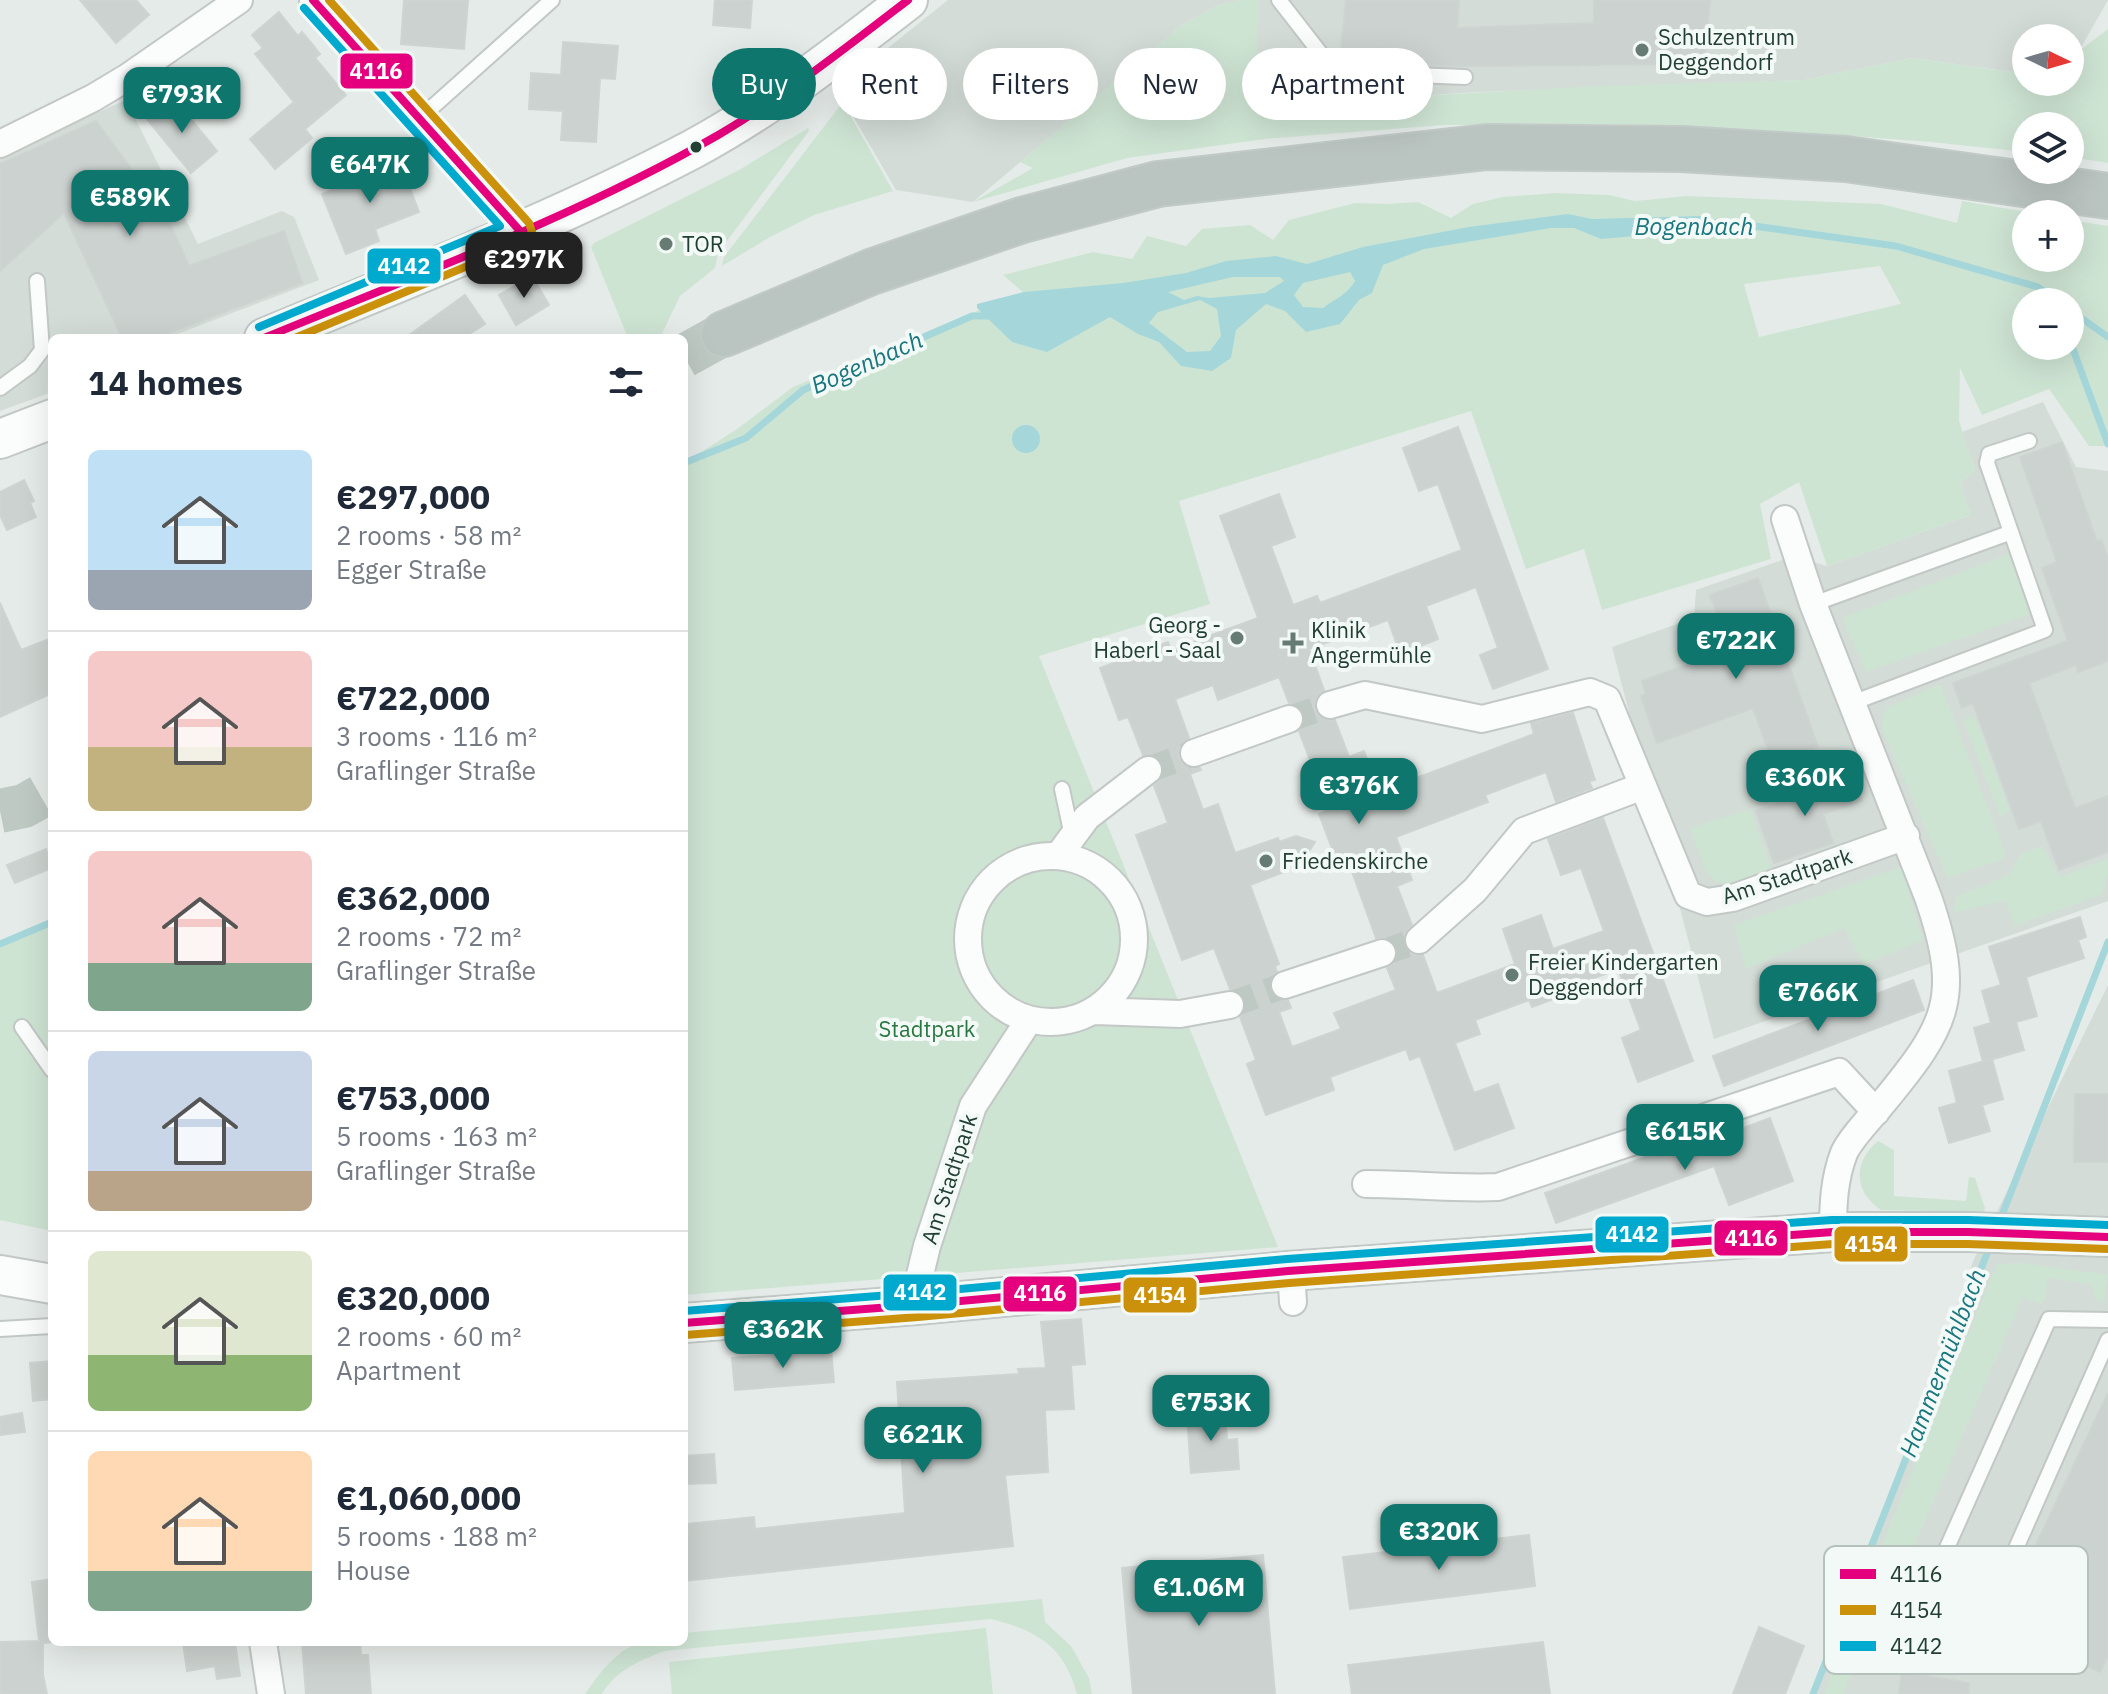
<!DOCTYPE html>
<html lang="en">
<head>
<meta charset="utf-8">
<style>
	body { margin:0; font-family:"IBM Plex Sans",sans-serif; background:#f2f2f3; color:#1f2937; height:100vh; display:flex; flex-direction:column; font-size:30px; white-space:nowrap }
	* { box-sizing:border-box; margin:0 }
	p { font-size:26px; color:#747a83 }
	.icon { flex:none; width:44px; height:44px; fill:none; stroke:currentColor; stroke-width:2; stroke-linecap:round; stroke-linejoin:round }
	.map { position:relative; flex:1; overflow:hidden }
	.details { position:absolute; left:48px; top:334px; width:640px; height:1312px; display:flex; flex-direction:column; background:#fff; border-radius:12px; box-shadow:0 8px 32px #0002 }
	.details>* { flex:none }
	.banner { position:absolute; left:712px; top:48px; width:760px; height:72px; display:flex; gap:16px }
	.needle { width:52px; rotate:95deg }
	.controls { position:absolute; left:2012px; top:24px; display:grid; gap:16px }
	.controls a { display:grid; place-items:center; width:72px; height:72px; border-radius:50%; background:#fff; box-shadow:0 8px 32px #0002; font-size:40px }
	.price { position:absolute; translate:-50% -68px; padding:0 18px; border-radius:16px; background:#0f766e; color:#fff; font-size:26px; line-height:52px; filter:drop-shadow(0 2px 4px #0008) }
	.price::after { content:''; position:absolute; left:50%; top:48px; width:24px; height:18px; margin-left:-12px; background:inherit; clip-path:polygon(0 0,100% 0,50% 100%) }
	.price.active { background:#222; color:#fff }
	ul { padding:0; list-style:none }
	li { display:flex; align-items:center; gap:24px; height:200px; padding:0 40px }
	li+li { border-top:2px solid #e0e1e3 }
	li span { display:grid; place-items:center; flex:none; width:224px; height:160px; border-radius:12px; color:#555 }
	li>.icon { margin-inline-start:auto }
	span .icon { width:96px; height:96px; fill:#fffc; stroke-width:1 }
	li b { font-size:34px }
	h2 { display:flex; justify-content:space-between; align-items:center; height:96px; padding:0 40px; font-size:34px }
	.pill { padding:0 28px; border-radius:36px; background:#fff; box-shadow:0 8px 32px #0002; font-size:28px; line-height:72px }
	.pill.active { background:#0f766e; color:#fff }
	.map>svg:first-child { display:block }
	.built { fill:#d3dcd7 }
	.green { fill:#cee4d3; fill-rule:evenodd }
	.water { fill:#a5d7da; fill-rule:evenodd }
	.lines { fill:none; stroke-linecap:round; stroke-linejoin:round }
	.stream { stroke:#a5d7da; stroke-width:7 }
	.building { fill:#ccd2cf; stroke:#ced4d1; stroke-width:2; fill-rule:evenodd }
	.street-tunnel { stroke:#bec9c4; stroke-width:26; stroke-dasharray:26 13; stroke-linecap:butt }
	.highway-tunnel { stroke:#bec9c4; stroke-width:44; stroke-dasharray:44 22; stroke-linecap:butt }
	.lane-casing { stroke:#c2c8c5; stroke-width:18 }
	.street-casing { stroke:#c2c8c5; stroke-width:30 }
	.secondary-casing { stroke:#c1c8c5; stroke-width:42 }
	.highway-casing { stroke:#c1cac7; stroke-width:48 }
	.lane { stroke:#fbfcfc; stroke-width:14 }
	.street { stroke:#fbfcfc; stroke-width:26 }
	.secondary { stroke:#fbfcfc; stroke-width:38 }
	.highway { stroke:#bac4c1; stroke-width:44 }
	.bus-1-casing { stroke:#f3f9f6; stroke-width:14 }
	.bus-2-casing { stroke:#f3f9f6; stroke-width:14 }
	.bus-3-casing { stroke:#f3f9f6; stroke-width:14 }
	.bus-1 { stroke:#e5007d; stroke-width:8 }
	.bus-2 { stroke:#cc910a; stroke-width:8 }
	.bus-3 { stroke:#00a9ce; stroke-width:8 }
	.poi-dot { fill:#667b73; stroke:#f3f9f6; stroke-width:3 }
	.bus-dot { fill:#223f34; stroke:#f3f9f6; stroke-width:3 }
	.labels { text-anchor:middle; stroke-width:8; stroke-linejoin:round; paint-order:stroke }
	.poi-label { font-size:22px; fill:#223f34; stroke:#f3f9f6; text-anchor:start }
	.street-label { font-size:22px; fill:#223f34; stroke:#f3f9f6 }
	.park-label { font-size:22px; fill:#2a7841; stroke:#f3f9f6 }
	.water-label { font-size:24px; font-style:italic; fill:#19767e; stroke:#f3f9f6 }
	.key { fill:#f3f9f6; stroke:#b4c1bc; stroke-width:2 }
	.key-label { font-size:22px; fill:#223f34 }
	.line-badge { stroke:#f3f9f6; stroke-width:3 }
	.badge-label { font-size:22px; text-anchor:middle; font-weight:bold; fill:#fff }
</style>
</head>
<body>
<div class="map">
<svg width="2108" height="1694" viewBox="0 0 2108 1694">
	<rect width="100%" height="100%" fill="#e5ebe8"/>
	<path class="built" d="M948 0H1240L1217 6 1182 25 973 202 896 190 847 106 883 52Z
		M1258 0H2108L2079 51 2070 54V38H2026V67L2012 72 1912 58 1804 80 1478 92 1383 98 1327 90 1255 86Z
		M126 100 198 244 282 211 294 217 319 280 167 338H52V392L0 411V156Z
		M2043 402 2076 467 2108 471V901L1714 1039 1612 647 1694 618 1696 590 1805 552 1813 562 1827 566 1971 515 1960 483 1975 470 1962 432Z
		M2108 985V1694H1817L1974 1259Z"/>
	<path class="green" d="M1240 0H1258L1256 86 1327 90 1383 98 1599 86 1804 80 1912 58 2011 72 2026 67V82H2070V54L2079 51 2108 29V163L2070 157V126H2026V152L1931 142 1799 132 1615 124 1444 125 1265 139 1127 158 973 202 1033 168 1020 162 1182 25 1217 6Z
		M845 106 893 191 814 215 770 237 722 266 724 257 839 107Z
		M808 128 809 131 718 253 715 268 680 296 660 338H628L591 247 594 243 739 170Z
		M1555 193 1609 195 1635 201 1687 196 1881 204 1957 223 1962 201 2038 214H2026V258H2070V220L2108 226V446H2089L2049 389 1982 415 1960 368 1959 421 1975 471 1960 483 1971 515 1827 566 1799 482 1760 504 1771 559 1602 610 1584 549 1526 569 1471 411 1179 501 1210 604 1039 656 1278 1247 684 1295V463L737 429 793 387 1023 292 1003 275 1093 252 1132 259 1147 236 1186 246 1202 229 1250 225 1273 240 1289 220 1355 203 1388 204 1418 202 1451 218 1473 204 1503 197ZM1880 266 1901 304 1759 337 1744 284ZM2026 302H2070V346H2026Z
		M2009 554 2031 614 1866 672 1842 618Z
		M1940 684 2006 854 2003 859 1947 878 1882 729 1883 715 1888 707Z
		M1975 716 2010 811 2000 816 1963 720Z
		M1751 809 1771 868 1732 883 1716 882 1705 870 1690 828Z
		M2043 847 2059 877 2108 859V873L2102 894 2015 926 2005 901 1954 912 1955 897 2009 875 2021 853Z
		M1902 867 1923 940 1864 965 1844 928 1746 969 1734 925Z
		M52 922V1231L0 1220V944Z
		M1878 1141 1894 1150V1196L1966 1201 1969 1177 1975 1178 1985 1208 1984 1212 1881 1210C1853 1191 1853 1162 1878 1141Z
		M2021 1263 2108 1275 2104 1303 2096 1300 2091 1284 2047 1278 2046 1298 2041 1304 2023 1297 1895 1589 1910 1596 1902 1613 1983 1649 1978 1663 1946 1657 1868 1633 1843 1694H1824L1859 1601 1997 1264Z
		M1042 1599 1045 1622 1071 1646 1089 1678 1092 1694H1077C1064 1646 1038 1631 991 1619L664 1651C639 1661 616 1670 602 1694H585C599 1674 619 1645 646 1642 658 1640 672 1642 684 1642V1633Z
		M986 1628 993 1694H672L669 1662Z"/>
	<path class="water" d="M1568 214 1592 219 1701 216 1721 223 1718 229 1601 239 1574 228H1551L1424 249 1383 265 1372 293 1359 300 1340 324 1306 332 1285 311 1266 304 1236 330 1231 358 1212 371 1181 366 1159 342 1138 334 1110 317 1047 352 1012 342 977 308V304L1024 292 1123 283 1186 273 1226 261 1276 256 1307 264 1363 247 1469 227ZM1350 272 1355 281C1347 295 1336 298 1323 308L1303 307 1294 295 1303 283ZM1233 277H1280L1284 281 1265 293 1209 298 1197 296 1184 300 1168 292ZM1200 300 1217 309 1221 336 1210 351 1187 352 1149 323 1158 312Z
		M1012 439a14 14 0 1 1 28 0a14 14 0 1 1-28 0Z"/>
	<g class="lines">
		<path class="stream" d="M1711 223 1726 222 1896 246 2038 287 2059 302
			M2070 310 2108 337
			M2070 341 2108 444
			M684 463 746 438 803 390 972 316H992
			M0 944 52 922
			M1999 1223 2108 942
			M1813 1694 1990 1246"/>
	</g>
	<path class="building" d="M80 0H136L149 15 116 43Z
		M404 0 468 1 464 49 401 44Z
		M715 0H752L750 28 713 25Z
		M1346 0H1459L1457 28 1594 23V0H1710L1704 64 1452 66 1340 62Z
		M279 12 298 36 302 32 312 44 320 54 315 58 346 95 305 129 312 138 275 169 250 139 294 102 255 54 263 48 252 35Z
		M563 42 618 46 615 79 600 78 596 142 561 140 563 111 529 109 531 73 561 75Z
		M173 97 217 151 191 173 146 118Z
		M96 121 167 217 189 266 284 231 302 283 155 338H122L64 213 0 271V164Z
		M399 160 419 212 375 229 379 241 346 254 322 194 357 180 355 177Z
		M532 276 549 305 516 325 499 295Z
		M465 295 485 324 463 338H405Z
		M1458 427 1548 669 1493 689 1480 655 1498 648 1476 587 1426 606 1438 639 1428 643 1400 653 1388 620 1309 649 1324 690 1315 700V710L1325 720H1335L1349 757 1364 751 1379 792 1534 734 1531 723 1573 713 1595 780 1589 781 1592 788 1556 802 1546 772 1485 795 1488 802 1396 837 1412 880 1397 886 1412 925 1404 934V944L1413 955H1423L1437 993 1515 964 1503 929 1541 915 1553 949 1604 931 1581 868 1561 875 1548 839 1603 818 1693 1061 1638 1082 1622 1038 1641 1030 1618 969 1568 988 1570 993 1532 1007 1529 1000 1475 1020 1480 1034 1455 1043 1474 1093 1498 1084 1514 1128 1455 1150 1420 1056 1410 1060 1406 1049 1330 1077 1334 1090 1266 1115 1247 1064 1256 1060 1240 1017 1245 1010 1246 1001 1242 994 1230 989 1214 948 1182 960 1136 835 1168 823 1154 786 1162 777 1164 767 1155 756 1143 755 1128 717 1119 720 1100 668 1168 642 1171 650 1258 618 1220 516 1279 494 1295 537 1271 546 1293 605 1317 596 1320 603 1462 550 1438 484 1419 491 1403 448ZM1279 677 1289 703 1299 706 1304 714V723L1299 731 1329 810 1319 814 1336 859 1346 855 1376 938 1384 937 1392 941 1397 947 1398 955 1394 963 1387 968 1396 990 1334 1013 1341 1029 1292 1047 1279 1012 1291 1008 1288 1000 1275 997 1270 989V981L1277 972 1275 966 1279 964 1250 885 1289 870 1287 865 1304 859 1315 842 1296 836 1279 842 1278 838 1235 853 1218 804 1203 810 1190 774 1201 770 1200 768H1190L1179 759 1178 749 1189 738 1175 699 1213 685 1218 700Z
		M2062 442 2097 542 2101 540 2108 559V661L2078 672 2076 665 2029 683 2075 808 2108 796V852L2059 870 2041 821 2019 829 1973 703 1962 708 1953 683 2068 641 2042 568 2057 562 2020 457Z
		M24 480 34 501 30 503 36 517 7 530 0 515V492Z
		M1758 578 1818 747 1773 764 1753 708 1657 743 1641 696 1646 694 1642 681 1730 649 1710 595Z
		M0 603 21 650 52 638V693L0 717Z
		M1840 774 1844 784 1854 779 1862 801 1823 814 1833 843 1774 863 1756 811 1818 790 1816 782Z
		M46 849 52 868 15 883 7 865Z
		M2080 917 2086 937 2078 940 2084 958 2026 977 2037 1016 2016 1022 2024 1050 1983 1062 1974 1028 1991 1023 1982 991 2001 985 1989 947Z
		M1913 980 1924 1010 1724 1086 1713 1056Z
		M1992 1059 2003 1099 1982 1105 1990 1131 1949 1143 1939 1108 1957 1103 1949 1071Z
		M2075 1094H2108V1162H2074Z
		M1770 1118 1793 1181 1729 1205 1714 1166 1556 1223 1545 1193 1682 1144 1685 1150Z
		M1081 1319 1085 1364 1071 1365 1074 1409 1045 1410 1048 1472 1005 1475 1013 1546 684 1581V1535H689L688 1524 754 1517 755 1529 905 1513 897 1382 1019 1374 1018 1369 1046 1368 1041 1322Z
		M831 1350 834 1382 735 1390 732 1358Z
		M52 1361V1399L33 1401 30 1363Z
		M2108 1393V1656L2100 1672 2071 1658 2079 1642 2073 1637 2007 1606Z
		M1225 1410 1227 1440 1237 1439 1239 1469 1191 1473 1187 1413Z
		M22 1413 25 1432 0 1435V1417Z
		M714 1454 716 1483 684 1484V1456Z
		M1529 1535 1535 1586 1350 1609 1343 1557Z
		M1263 1555 1275 1694H1133L1122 1568Z
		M52 1579V1642L43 1643V1675L47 1694H0V1642L39 1641 32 1582Z
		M1759 1627 1804 1646 1785 1694H1733Z
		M183 1642H235L240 1676 217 1679 215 1666 187 1671Z
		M302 1642H360L361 1655H368L371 1694H306Z
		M1543 1642 1550 1694H1352L1348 1665Z
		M1902 1672 1969 1683 1968 1694H1899Z"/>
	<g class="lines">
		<path class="street-tunnel" d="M1289 719 1330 705
			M1148 770 1194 753
			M1382 953 1419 940
			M1230 1005 1285 985"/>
		<path class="highway-tunnel" d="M684 356 724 334
			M0 811 24 806 52 790"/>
		<g class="lane-casing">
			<path id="lane" d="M1279 0 1335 72 1465 77
				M419 119 552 0
				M0 388 30 366 42 350 37 281
				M1813 604 2009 533
				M1852 703 2045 630 1987 463 1989 454 2029 441
				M1062 789 1072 836
				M22 1027 52 1070
				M2108 1320 2049 1319 1929 1588 1987 1614 2108 1340
				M0 1329 52 1326
				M1989 1609 2068 1646"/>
		</g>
		<g class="street-casing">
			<path id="street" d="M313 0 520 231
				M0 144 93 98 128 77 239 0
				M1785 519 1813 604 1928 897C1963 999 1947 1025 1882 1104 1870 1119 1852 1136 1844 1153 1834 1179 1833 1205 1833 1232
				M1330 705 1365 695 1482 719 1590 692 1607 699 1688 895 1707 902 1733 898 1906 836
				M1194 753 1289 719
				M1059 855 1087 817 1148 770
				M968 939a83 83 0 1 1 166 0a83 83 0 1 1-166 0Z
				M1419 940 1475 890 1524 831 1643 786
				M1285 985 1382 953
				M1095 1011 1180 1014 1230 1005
				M1366 1184C1411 1184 1454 1189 1498 1187L1839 1072 1876 1112
				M1291 1271 1293 1302
				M917 1305 919 1279 927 1246 973 1106 1029 1020
				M263 1642 271 1694"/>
		</g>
		<g class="secondary-casing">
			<path id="secondary" d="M264 338C408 278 554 222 693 149 769 108 840 53 908 0
				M0 439 52 419
				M0 1275 52 1284
				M684 1323 917 1305 1288 1271 1833 1232H1968L2108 1237"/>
		</g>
		<g class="highway-casing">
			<path id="highway" d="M724 334 871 272 1022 220 1158 184 1487 147 1682 149 1846 159 2108 196"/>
		</g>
		<use href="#lane" class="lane"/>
		<use href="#street" class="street"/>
		<use href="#secondary" class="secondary"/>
		<use href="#highway" class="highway"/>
		<g class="bus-1-casing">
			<path id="bus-1" d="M313 0 520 231
				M264 338C417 275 576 217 720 134 786 95 847 47 908 0
				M684 1323 917 1305 1288 1271 1833 1232H1968L2108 1237"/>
		</g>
		<g class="bus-2-casing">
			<path id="bus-2" d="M295 338 525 242 532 232 529 223 329 0
				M685 1335 918 1317 1289 1283 1833 1244H1968L2108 1249"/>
		</g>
		<g class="bus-3-casing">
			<path id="bus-3" d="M259 327 500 226 304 8
				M684 1311 916 1293 1287 1259 1832 1220H1968L2108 1225"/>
		</g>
		<use href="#bus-1" class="bus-1"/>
		<use href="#bus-2" class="bus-2"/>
		<use href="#bus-3" class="bus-3"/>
	</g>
	<g class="poi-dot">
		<circle cx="1642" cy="50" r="8"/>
		<circle cx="666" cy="244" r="8"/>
		<circle cx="1237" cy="638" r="8"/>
		<path d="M1289 631h8v8h8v8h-8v8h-8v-8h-8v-8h8z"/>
		<circle cx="1266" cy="861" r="8"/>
		<circle cx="1512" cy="975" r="8"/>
	</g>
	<circle class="bus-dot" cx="696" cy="147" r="7"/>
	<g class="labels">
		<g class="poi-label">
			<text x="1658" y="45">Schulzentrum<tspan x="1658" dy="25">Deggendorf</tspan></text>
			<text x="682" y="252">TOR</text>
			<text x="1221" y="633" text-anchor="end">Georg -<tspan x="1221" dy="25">Haberl - Saal</tspan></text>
			<text x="1311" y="638">Klinik<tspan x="1311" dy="25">Angermühle</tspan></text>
			<text x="1282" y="869">Friedenskirche</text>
			<text x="1528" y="970">Freier Kindergarten<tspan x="1528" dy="25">Deggendorf</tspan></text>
		</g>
		<g class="street-label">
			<text transform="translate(1787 876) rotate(-18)" y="8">Am Stadtpark</text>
			<text transform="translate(949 1179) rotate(-72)" y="8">Am Stadtpark</text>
		</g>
		<g class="park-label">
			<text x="927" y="1037">Stadtpark</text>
		</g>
		<g class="water-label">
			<text x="1694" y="235">Bogenbach</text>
			<text transform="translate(867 363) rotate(-24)" y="8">Bogenbach</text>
			<text transform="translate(1943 1363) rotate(-69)" y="8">Hammermühlbach</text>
		</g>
	</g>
	<rect x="1824" y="1546" width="264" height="128" rx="12" class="key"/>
	<rect x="1840" y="1569" width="36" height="10" fill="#e5007d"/>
	<rect x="1840" y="1605" width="36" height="10" fill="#cc910a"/>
	<rect x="1840" y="1641" width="36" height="10" fill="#00a9ce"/>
	<g class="key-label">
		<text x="1890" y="1582">4116</text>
		<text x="1890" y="1618">4154</text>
		<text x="1890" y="1654">4142</text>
	</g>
	<g class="line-badge">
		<rect x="339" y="52" width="75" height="38" rx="8" fill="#e5007d"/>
		<rect x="366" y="247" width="76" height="38" rx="8" fill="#00a9ce"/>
		<rect x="1594" y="1215" width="76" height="39" rx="8" fill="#00a9ce"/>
		<rect x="1713" y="1219" width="76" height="38" rx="8" fill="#e5007d"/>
		<rect x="1833" y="1225" width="76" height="38" rx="8" fill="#cc910a"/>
		<rect x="882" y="1273" width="76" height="39" rx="8" fill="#00a9ce"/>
		<rect x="1002" y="1275" width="76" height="38" rx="8" fill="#e5007d"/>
		<rect x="1122" y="1276" width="76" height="38" rx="8" fill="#cc910a"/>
	</g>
	<g class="badge-label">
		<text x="376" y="79">4116</text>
		<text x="404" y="274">4142</text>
		<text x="1632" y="1242">4142</text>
		<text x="1751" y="1246">4116</text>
		<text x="1871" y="1252">4154</text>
		<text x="920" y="1300">4142</text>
		<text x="1040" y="1301">4116</text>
		<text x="1160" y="1303">4154</text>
	</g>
</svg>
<div class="controls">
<a><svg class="needle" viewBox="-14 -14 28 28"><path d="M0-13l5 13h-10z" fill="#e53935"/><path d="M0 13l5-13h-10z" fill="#747a83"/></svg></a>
<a><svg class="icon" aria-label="layers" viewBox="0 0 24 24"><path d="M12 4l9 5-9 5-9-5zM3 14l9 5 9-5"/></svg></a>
<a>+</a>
<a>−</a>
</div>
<b class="price" style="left:182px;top:135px">€793K</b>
<b class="price" style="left:370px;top:205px">€647K</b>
<b class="price" style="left:130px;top:238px">€589K</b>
<b class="price active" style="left:524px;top:300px">€297K</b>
<b class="price" style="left:1736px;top:681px">€722K</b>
<b class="price" style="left:1805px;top:818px">€360K</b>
<b class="price" style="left:1359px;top:826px">€376K</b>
<b class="price" style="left:1818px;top:1033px">€766K</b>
<b class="price" style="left:1685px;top:1172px">€615K</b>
<b class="price" style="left:783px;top:1370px">€362K</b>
<b class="price" style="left:1211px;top:1443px">€753K</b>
<b class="price" style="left:923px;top:1475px">€621K</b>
<b class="price" style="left:1439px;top:1572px">€320K</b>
<b class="price" style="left:1199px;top:1628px">€1.06M</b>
<div class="banner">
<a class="pill active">Buy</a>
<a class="pill">Rent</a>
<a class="pill">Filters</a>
<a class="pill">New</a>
<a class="pill">Apartment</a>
</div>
<section class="details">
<h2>14 homes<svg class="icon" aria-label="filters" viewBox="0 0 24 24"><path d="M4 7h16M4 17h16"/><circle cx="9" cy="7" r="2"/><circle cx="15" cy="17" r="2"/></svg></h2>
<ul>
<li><span style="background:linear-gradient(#bfe0f5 75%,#9aa5b1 0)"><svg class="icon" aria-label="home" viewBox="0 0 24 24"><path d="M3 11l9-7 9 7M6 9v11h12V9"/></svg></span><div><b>€297,000</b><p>2 rooms · 58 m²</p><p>Egger Straße</p></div></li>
<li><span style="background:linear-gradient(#f6c9c9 60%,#c2b280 0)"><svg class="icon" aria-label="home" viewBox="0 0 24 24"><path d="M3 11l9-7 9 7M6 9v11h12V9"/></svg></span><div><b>€722,000</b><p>3 rooms · 116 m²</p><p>Graflinger Straße</p></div></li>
<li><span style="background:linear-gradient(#f6c9c9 70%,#7fa58c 0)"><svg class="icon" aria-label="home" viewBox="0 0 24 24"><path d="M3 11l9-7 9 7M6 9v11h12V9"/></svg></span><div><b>€362,000</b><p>2 rooms · 72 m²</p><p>Graflinger Straße</p></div></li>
<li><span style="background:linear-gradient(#c9d6e8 75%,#b9a48a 0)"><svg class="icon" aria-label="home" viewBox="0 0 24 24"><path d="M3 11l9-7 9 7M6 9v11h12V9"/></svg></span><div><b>€753,000</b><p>5 rooms · 163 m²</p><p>Graflinger Straße</p></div></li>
<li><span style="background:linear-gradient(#dfe7d0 65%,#8fb573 0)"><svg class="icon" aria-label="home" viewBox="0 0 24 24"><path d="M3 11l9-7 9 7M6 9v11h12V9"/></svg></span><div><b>€320,000</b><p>2 rooms · 60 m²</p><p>Apartment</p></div></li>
<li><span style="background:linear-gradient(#ffd9b3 75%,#7fa58c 0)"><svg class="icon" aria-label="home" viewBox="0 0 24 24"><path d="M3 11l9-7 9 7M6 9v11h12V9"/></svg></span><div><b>€1,060,000</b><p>5 rooms · 188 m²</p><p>House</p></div></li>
</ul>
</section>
</div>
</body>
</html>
